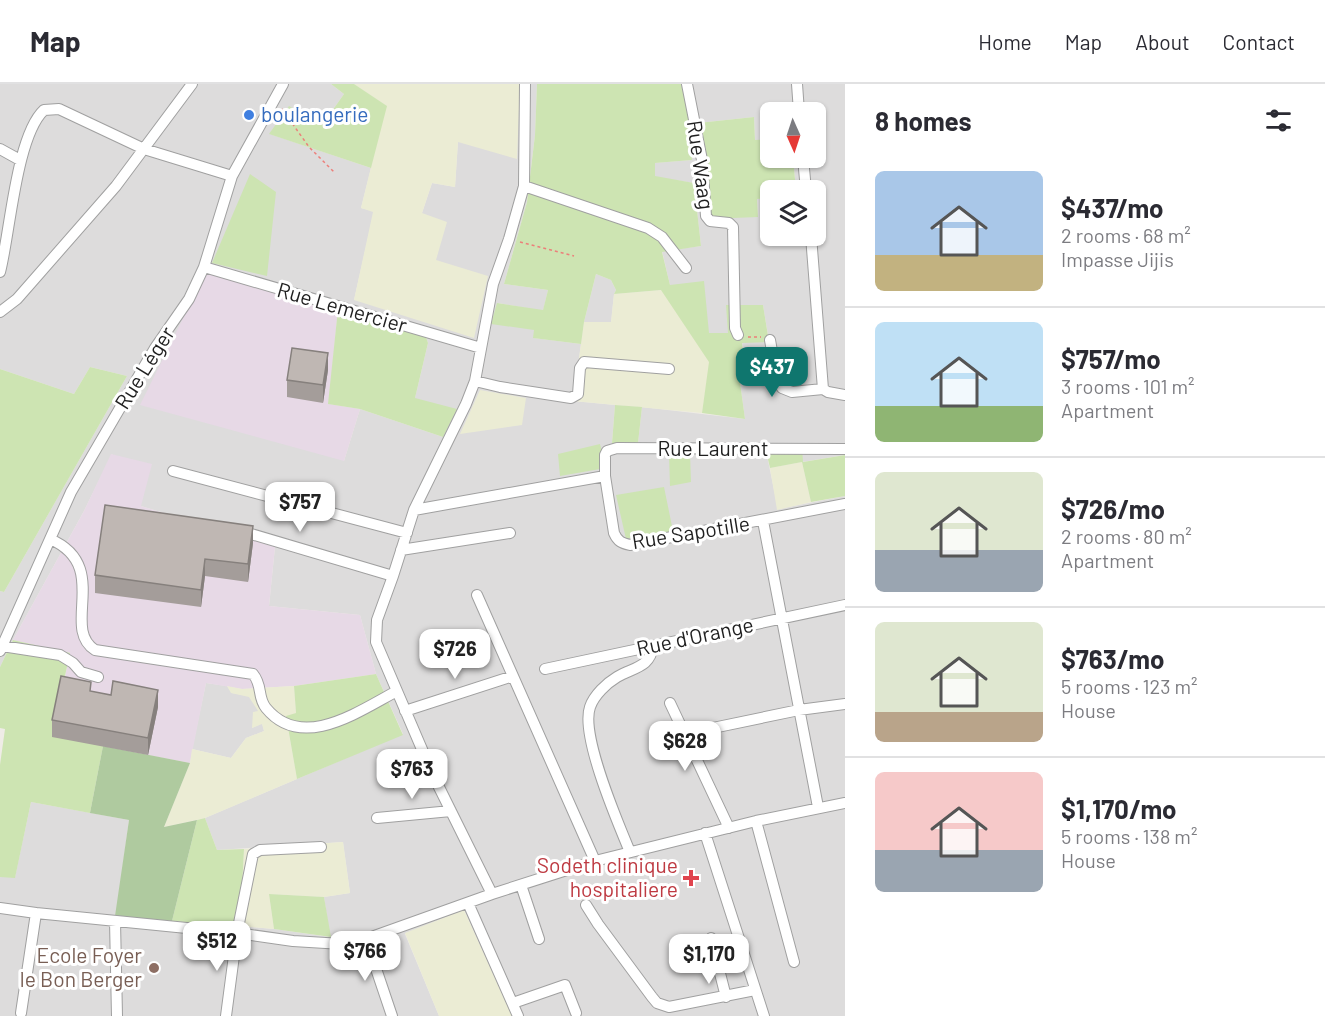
<!DOCTYPE html>
<html lang="en">
<head>
<meta charset="utf-8">
<style>
	body { margin:0; font-family:Barlow,sans-serif; background:#f2f2f3; color:#2b2b33; height:100vh; display:flex; flex-direction:column; font-size:22px; white-space:nowrap }
	* { box-sizing:border-box; margin:0 }
	p { font-size:20px; color:#7c7c81 }
	.icon { flex:none; width:33px; height:33px; fill:none; stroke:currentColor; stroke-width:2; stroke-linecap:round; stroke-linejoin:round }
	.map { position:relative; flex:1; overflow:hidden }
	.details { display:flex; flex-direction:column; background:#fff; width:480px }
	.details>* { flex:none }
	.needle { width:39px; rotate:177deg }
	.controls { position:absolute; left:760px; top:18px; display:grid; gap:12px }
	.controls a { display:grid; place-items:center; width:66px; height:66px; border-radius:9px; background:#fff; box-shadow:0 2px 4px #0004; font-size:30px }
	.price { position:absolute; translate:-50% -51px; padding:0 14px; border-radius:12px; background:#fff; color:#222; font-size:20px; line-height:39px; filter:drop-shadow(0 2px 3px #0008) }
	.price::after { content:''; position:absolute; left:50%; top:36px; width:18px; height:14px; margin-left:-9px; background:inherit; clip-path:polygon(0 0,100% 0,50% 100%) }
	.price.active { background:#0f766e; color:#fff }
	ul { padding:0; list-style:none }
	li { display:flex; align-items:center; gap:18px; height:150px; padding:0 30px }
	li+li { border-top:2px solid #e1e1e2 }
	li span { display:grid; place-items:center; flex:none; width:168px; height:120px; border-radius:9px; color:#555 }
	li>.icon { margin-inline-start:auto }
	span .icon { width:72px; height:72px; fill:#fffc; stroke-width:1 }
	li b { font-size:26px }
	h2 { display:flex; justify-content:space-between; align-items:center; height:72px; padding:0 30px; font-size:26px }
	header { display:flex; align-items:center; gap:36px; box-sizing:border-box; height:84px; padding:0 30px; background:#fff; border-bottom:2px solid #e1e1e2 }
	header strong { font-size:28px }
	nav { display:flex; gap:33px; margin-inline-start:auto; font-size:21px }
	main { display:flex; flex:1; min-height:0 }
	.map>svg:first-child { display:block }
	.residential { fill:#dddcdc; fill-rule:evenodd }
	.industrial { fill:#e7d9e6 }
	.farmland { fill:#ebecd4 }
	.grass { fill:#cde4b2 }
	.forest { fill:#afca9f }
	.lines { fill:none; stroke-linecap:round; stroke-linejoin:round }
	.minor-casing { stroke:#a0a0a0; stroke-width:12 }
	.path { stroke:#ec7f7a; stroke-width:1.5; stroke-dasharray:3 3; stroke-linecap:butt }
	.minor { stroke:#fff; stroke-width:10 }
	.wall { fill:#a49d9a }
	.shaded-wall { fill:#86807d }
	.building { fill:#bfb7b3; stroke:#86807d; stroke-width:1.5 }
	.shop-dot { fill:#3f7fe0; stroke:#fff; stroke-width:2 }
	.health-dot { fill:#e0444e; stroke:#fff; stroke-width:2 }
	.education-dot { fill:#8d6e63; stroke:#fff; stroke-width:2 }
	.labels { text-anchor:middle; stroke-width:6; stroke-linejoin:round; paint-order:stroke }
	.shop-label { font-size:21px; fill:#366cbe; stroke:#fff; text-anchor:start }
	.street-label { font-size:21px; fill:#1f1f1f; stroke:#fff }
	.health-label { font-size:21px; fill:#be3a42; stroke:#fff; text-anchor:end }
	.education-label { font-size:21px; fill:#785e54; stroke:#fff; text-anchor:end }
</style>
</head>
<body>
<header>
<strong>Map</strong>
<nav><a>Home</a><a>Map</a><a>About</a><a>Contact</a></nav>
</header>
<main>
<div class="map">
<svg width="845" height="932" viewBox="0 0 845 932">
	<rect width="100%" height="100%" fill="#efece6"/>
	<path class="residential" d="M0 0H331L344 10 322 41 270 50 371 84 361 124 374 127 354 216 436 176 422 129 432 99 455 103 458 57 520 0H537L535 51 527 118 504 200 548 206 543 227 498 219 534 246V254L581 260 573 317 615 321 612 359H638L642 323 745 335 739 291 744 273 742 258 769 257 763 221 728 249H709L670 201 662 167 701 162 694 99 655 93 654 79 692 76 689 30 681 0H845V371L802 378 766 367 778 425 845 412V932H512L464 826 405 850 439 932H0V793H15L31 718 129 736 116 832 274 845 330 853 324 813 350 809 343 758 217 766 205 734 403 650 376 590 360 531 269 522 275 463 141 422 112 370 84 427 13 556 0 583V507L4 508 127 292 90 283 74 310 0 285ZM771 28H816V74H793L796 106H816V152H771V114L757 115 758 132 698 39 754 33 755 57 771 55ZM206 188 426 253 428 259 415 314 443 353 360 325 344 377Z
		M596 190 611 196 616 206 614 210 611 239 584 238Z
		M206 599 227 602 232 609 249 612 259 627 252 644 262 639 264 647 246 654 231 674 192 665Z"/>
	<path class="industrial" d="M206 188 338 225 329 320 360 325 344 377 140 321Z
		M111 370 152 380 141 422 275 463 269 522 360 531 376 590 294 602 242 605 206 599 190 679 52 653 70 569 13 556 84 427Z"/>
	<path class="farmland" d="M354 0H520L517 75 458 58 455 103 432 99 422 129 447 138 436 176 488 192 474 254 354 216 373 128 361 124 386 22Z
		M662 206 710 278 702 329 573 317 584 238H611L614 210Z
		M480 306 526 314 522 341 460 350Z
		M802 378 811 418 777 426 770 384Z
		M227 602 242 605 294 602 296 629 286 633 297 695 205 734 164 743 190 679 192 665 231 674 246 654 264 647 262 640 252 644 253 628 258 627 249 613 231 609Z
		M343 758 350 809 324 813 269 810 274 845 240 842 244 765Z
		M464 826 512 932H439L405 849Z"/>
	<path class="grass" d="M331 0H354L387 22 371 84 269 50 289 22 322 41 344 10Z
		M537 0H681L689 30 692 76 655 79V92L694 99 701 162 662 168 670 201 704 197 709 249H728L726 221H763L769 258 742 259 744 273 739 291 745 335 702 329 709 278 661 206 614 210 616 206 611 196 596 190 584 238 581 260 533 254 534 246 491 240 497 219 543 226 548 206 504 200 527 118 535 51Z
		M754 33 755 56 771 55V74H793L796 106H771V114L757 115 758 133 708 135 698 39Z
		M250 90 276 108 267 192 212 179Z
		M338 225 426 253 428 259 415 314 457 325 443 353 360 325 328 320Z
		M90 283 127 292 4 508 0 507V285L74 310Z
		M615 321 642 323 638 359H612Z
		M600 360 606 384 560 392 558 370Z
		M802 364 803 378 845 371V412L811 418 802 378 770 384 766 367Z
		M690 369 691 398 670 402 669 370Z
		M664 403 673 447 626 455 616 411Z
		M13 556 70 569 61 610 103 662 90 729 31 718 15 794 0 793V681L5 645 0 644V583Z
		M376 590 403 651 297 695 286 632 296 629 294 602Z
		M205 734 217 766 244 765 240 842 172 837 197 736Z
		M269 810 324 813 331 853 274 845Z"/>
	<path class="forest" d="M103 662 190 679 164 743 197 736 172 837 115 832 129 736 90 729Z"/>
	<g class="lines">
		<g class="minor-casing">
			<path id="minor" d="M687 0 702 76 706 132 710 137 729 139 733 143 735 244 738 251
				M797 0 799 28
				M0 65 20 76
				M803 74 806 106
				M524 102 648 144 662 153 686 184
				M811 152 823 305 828 308 845 311
				M204 183 481 264
				M0 188C10 150 16 52 44 26L59 25 144 65 232 92
				M0 228 17 215 116 102 192 0
				M770 256 777 295 782 304 792 308 823 305
				M475 297 500 303 571 314 578 310 580 284 584 278 669 285
				M173 387 407 449
				M605 392V371L607 367 617 364 845 365
				M414 426 605 392 614 449C618 458 622 459 630 461L845 420
				M763 437 818 723
				M241 447 393 492
				M50 455C112 482 60 544 95 566L253 590C263 602 257 613 266 624 302 668 359 627 397 607
				M401 466 510 449
				M477 511 595 777
				M2 562 60 571 73 579 81 588 98 593
				M0 567 71 408 155 264 189 215 204 183 232 92 283 0
				M545 585 845 521
				M670 619 729 744
				M405 627 513 592
				M684 650 799 626 845 620
				M377 734 451 727
				M756 737 794 878
				M705 749 764 932
				M630 768C618 739 580 651 590 623 594 611 607 599 617 593 634 583 650 584 653 562
				M521 801 539 855
				M492 810 433 691 376 558 377 536 393 492 414 426 466 320 475 297 493 200 509 155 524 102 525 0
				M468 819 518 932
				M586 821 598 840 652 913 657 919 669 923 755 906
				M0 824 36 829 237 849 293 857 342 860 366 855 492 810 595 777 756 737 845 719
				M115 837 117 932
				M711 854 726 913
				M366 855 392 932
				M513 919 565 901 576 929
				M21 929 36 829
				M226 932 237 849 253 770 260 766 321 763"/>
		</g>
		<path class="path" d="M282 25 309 63 335 89
			M520 158 574 172
			M748 253H761"/>
		<use href="#minor" class="minor"/>
	</g>
	<path class="wall" d="M328 286 323 319 287 313V296Z
		M253 459 248 498 205 492 201 523 95 509V491Z
		M91 607 158 623 148 671 52 653V636Z"/>
	<path class="shaded-wall" d="M328 269V286L323 319V301Z
		M253 442V459L248 498V480Z
		M205 475V492L201 523V506Z
		M158 606V623L148 671V654Z"/>
	<path class="building" d="M292 264 328 269 323 301 287 296Z
		M105 421 253 442 248 480 205 475 201 506 95 491Z
		M61 592 91 598 90 607 111 611 113 597 158 606 148 654 52 636Z"/>
	<circle class="shop-dot" cx="249" cy="31" r="6"/>
	<path class="health-dot" d="M688 785h6v6h6v6h-6v6h-6v-6h-6v-6h6z"/>
	<circle class="education-dot" cx="154" cy="884" r="6"/>
	<g class="labels">
		<g class="shop-label">
			<text x="261" y="38">boulangerie</text>
		</g>
		<g class="street-label">
			<text transform="translate(700 81) rotate(82)" y="7">Rue Waag</text>
			<text transform="translate(342 224) rotate(16)" y="7">Rue Lemercier</text>
			<text transform="translate(145 284) rotate(-58)" y="7">Rue Léger</text>
			<text x="713" y="372">Rue Laurent</text>
			<text transform="translate(691 449) rotate(-9)" y="7">Rue Sapotille</text>
			<text transform="translate(695 553) rotate(-12)" y="7">Rue d'Orange</text>
		</g>
		<g class="health-label">
			<text x="678" y="789">Sodeth clinique<tspan x="678" dy="24">hospitaliere</tspan></text>
		</g>
		<g class="education-label">
			<text x="142" y="879">Ecole Foyer<tspan x="142" dy="24">le Bon Berger</tspan></text>
		</g>
	</g>
</svg>
<div class="controls">
<a><svg class="needle" viewBox="-14 -14 28 28"><path d="M0-13l5 13h-10z" fill="#e53935"/><path d="M0 13l5-13h-10z" fill="#7c7c81"/></svg></a>
<a><svg class="icon" aria-label="layers" viewBox="0 0 24 24"><path d="M12 4l9 5-9 5-9-5zM3 14l9 5 9-5"/></svg></a>
</div>
<b class="price active" style="left:772px;top:314px">$437</b>
<b class="price" style="left:300px;top:449px">$757</b>
<b class="price" style="left:455px;top:596px">$726</b>
<b class="price" style="left:685px;top:688px">$628</b>
<b class="price" style="left:412px;top:716px">$763</b>
<b class="price" style="left:217px;top:888px">$512</b>
<b class="price" style="left:365px;top:898px">$766</b>
<b class="price" style="left:709px;top:901px">$1,170</b>
</div>
<section class="details">
<h2>8 homes<svg class="icon" aria-label="filters" viewBox="0 0 24 24"><path d="M4 7h16M4 17h16"/><circle cx="9" cy="7" r="2"/><circle cx="15" cy="17" r="2"/></svg></h2>
<ul>
<li><span style="background:linear-gradient(#a9c7e8 70%,#c2b280 0)"><svg class="icon" aria-label="home" viewBox="0 0 24 24"><path d="M3 11l9-7 9 7M6 9v11h12V9"/></svg></span><div><b>$437/mo</b><p>2 rooms · 68 m²</p><p>Impasse Jijis</p></div></li>
<li><span style="background:linear-gradient(#bfe0f5 70%,#8fb573 0)"><svg class="icon" aria-label="home" viewBox="0 0 24 24"><path d="M3 11l9-7 9 7M6 9v11h12V9"/></svg></span><div><b>$757/mo</b><p>3 rooms · 101 m²</p><p>Apartment</p></div></li>
<li><span style="background:linear-gradient(#dfe7d0 65%,#9aa5b1 0)"><svg class="icon" aria-label="home" viewBox="0 0 24 24"><path d="M3 11l9-7 9 7M6 9v11h12V9"/></svg></span><div><b>$726/mo</b><p>2 rooms · 80 m²</p><p>Apartment</p></div></li>
<li><span style="background:linear-gradient(#dfe7d0 75%,#b9a48a 0)"><svg class="icon" aria-label="home" viewBox="0 0 24 24"><path d="M3 11l9-7 9 7M6 9v11h12V9"/></svg></span><div><b>$763/mo</b><p>5 rooms · 123 m²</p><p>House</p></div></li>
<li><span style="background:linear-gradient(#f6c9c9 65%,#9aa5b1 0)"><svg class="icon" aria-label="home" viewBox="0 0 24 24"><path d="M3 11l9-7 9 7M6 9v11h12V9"/></svg></span><div><b>$1,170/mo</b><p>5 rooms · 138 m²</p><p>House</p></div></li>
</ul>
</section>
</main>
</body>
</html>
